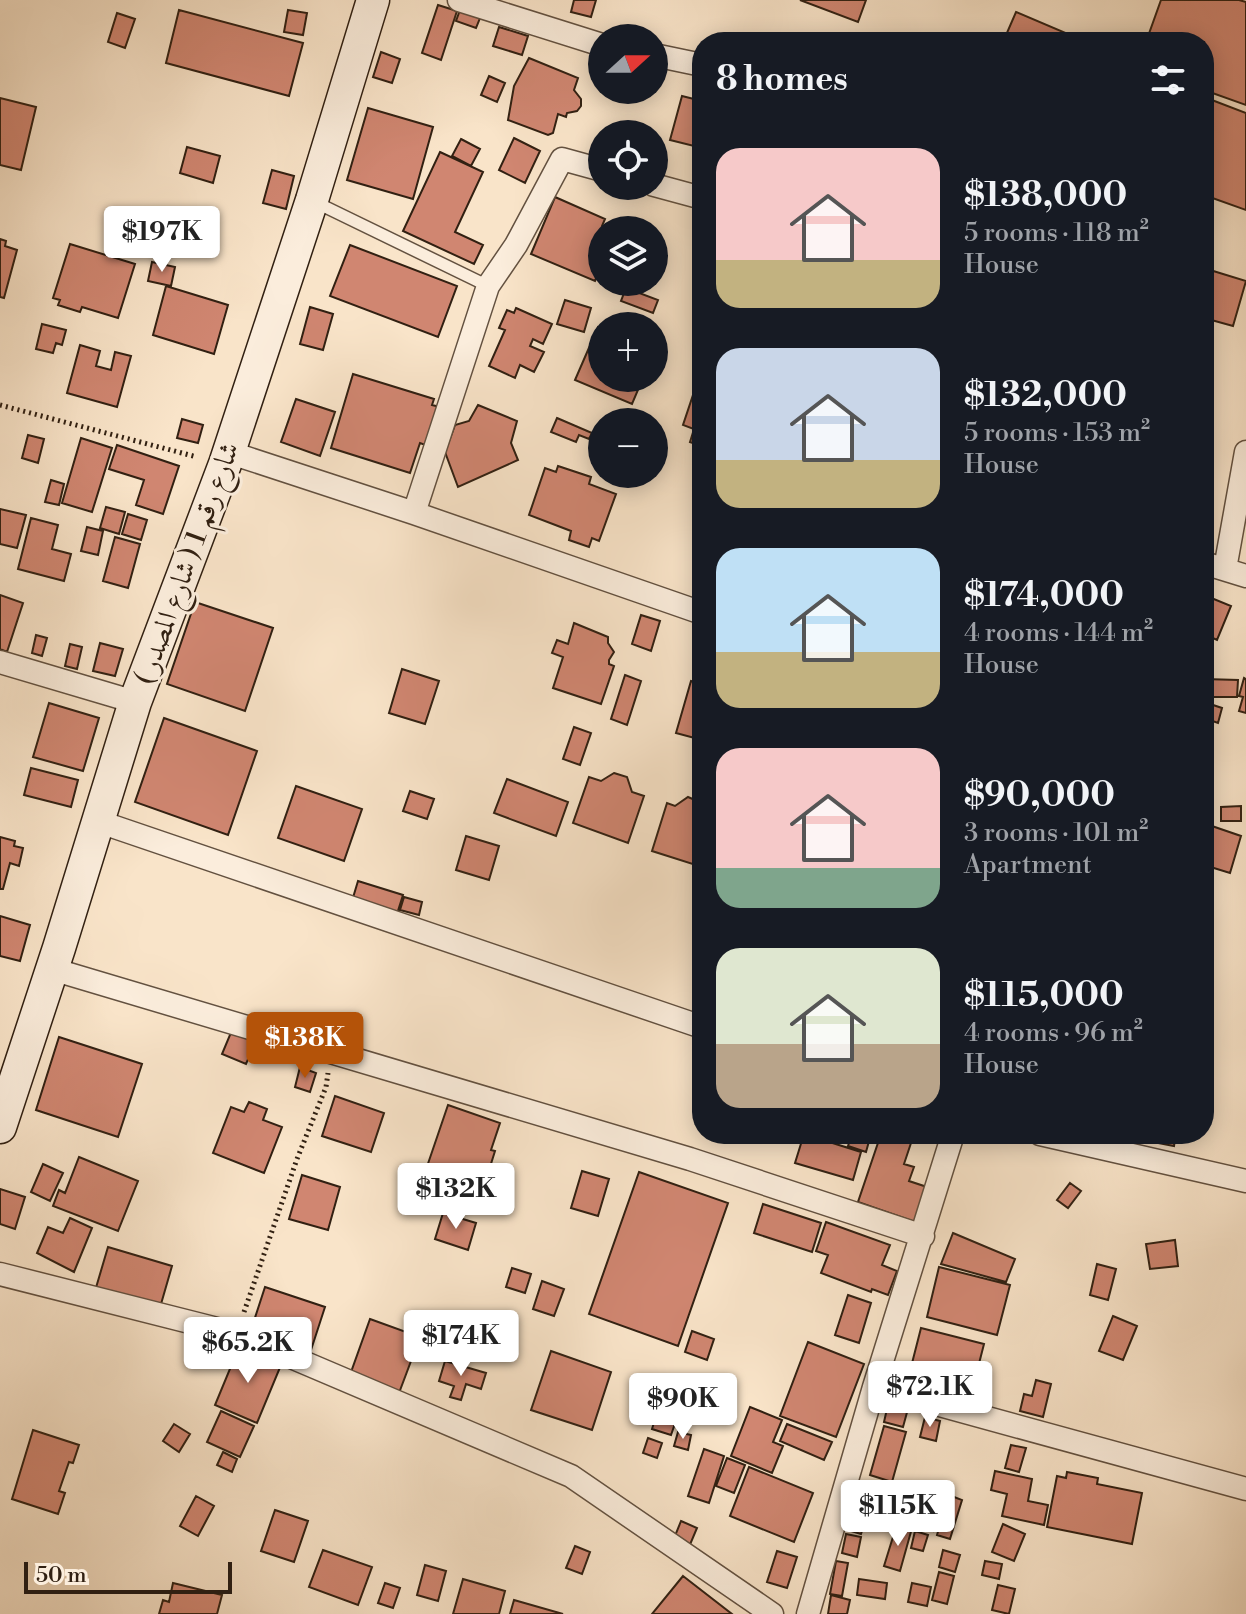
<!DOCTYPE html>
<html lang="en">
<head>
<meta charset="utf-8">
<style>
	body { margin:0; font-family:"Libre Bodoni",Amiri,serif; background:#242831; color:#f1f3f6; height:100vh; display:flex; flex-direction:column; font-size:30px; white-space:nowrap }
	* { box-sizing:border-box; margin:0 }
	p { font-size:26px; color:#9ea1a6 }
	.icon { flex:none; width:44px; height:44px; fill:none; stroke:currentColor; stroke-width:2; stroke-linecap:round; stroke-linejoin:round }
	.map { position:relative; flex:1; overflow:hidden }
	.panel { position:absolute; left:692px; top:32px; width:522px; height:1112px; display:flex; flex-direction:column; background:#171b24; border-radius:32px; box-shadow:0 4px 20px #0003 }
	.panel>* { flex:none }
	.needle { width:52px; rotate:69deg }
	.buttons { position:absolute; left:588px; top:24px; display:grid; gap:16px }
	.buttons a { display:grid; place-items:center; width:80px; height:80px; border-radius:50%; background:#171b24; box-shadow:0 4px 20px #0003; font-size:40px }
	.scale { position:absolute; left:24px; bottom:20px; width:208px; box-sizing:border-box; padding-left:8px; border:4px solid #312012; border-top:0; font-size:22px; line-height:28px; white-space:nowrap; color:#312012; -webkit-text-stroke:6px #fbeddc; paint-order:stroke }
	.price { position:absolute; translate:-50% -68px; padding:0 18px; border-radius:8px; background:#fff; color:#222; font-size:26px; line-height:52px; filter:drop-shadow(0 2px 4px #0008) }
	.price::after { content:''; position:absolute; left:50%; top:48px; width:24px; height:18px; margin-left:-12px; background:inherit; clip-path:polygon(0 0,100% 0,50% 100%) }
	.price.selected { background:#b45309; color:#fff }
	ul { padding:0; list-style:none }
	li { display:flex; align-items:center; gap:24px; height:200px; padding:0 24px }
	li span { display:grid; place-items:center; flex:none; width:224px; height:160px; border-radius:24px; color:#555 }
	li>.icon { margin-inline-start:auto }
	span .icon { width:96px; height:96px; fill:#fffc; stroke-width:1 }
	li b { font-size:34px }
	h2 { display:flex; justify-content:space-between; align-items:center; height:96px; padding:0 24px; font-size:34px }
	.map>svg:first-child { display:block }
	.building { fill:#d08671; stroke:#312012; stroke-width:2 }
	.lines { fill:none; stroke-linecap:round; stroke-linejoin:round }
	.lane-casing { stroke:#635140; stroke-width:14 }
	.street-casing { stroke:#635140; stroke-width:25 }
	.secondary-casing { stroke:#312012; stroke-width:35 }
	.path { stroke:#312012; stroke-width:5; stroke-dasharray:2 4; stroke-linecap:butt }
	.lane { stroke:#fbeddc; stroke-width:11 }
	.street { stroke:#fbeddc; stroke-width:22 }
	.secondary { stroke:#fbeddc; stroke-width:32 }
	.labels { text-anchor:middle; stroke-width:6; stroke-linejoin:round; paint-order:stroke }
	.street-label { font-size:28px; fill:#312012; stroke:#fbeddc }
</style>
</head>
<body>
<div class="map">
<svg width="1246" height="1614" viewBox="0 0 1246 1614">
	<rect width="100%" height="100%" fill="#f9e4c9"/>
	<filter id="stains"><feTurbulence type="fractalNoise" baseFrequency=".0025" numOctaves="4"/><feColorMatrix values="0 0 0 0 .2 0 0 0 0 .09 0 0 0 0 .02 0 0 0 .5 -.17"/></filter>
	<radialGradient id="worn" r=".72"><stop offset=".6" stop-color="#630" stop-opacity="0"/><stop offset="1" stop-color="#630" stop-opacity=".3"/></radialGradient>
	<path class="building" d="M574 0H596L591 17 571 12Z
		M800 0H866L858 22Z
		M1161 0H1239L1246 2V105L1204 90V42H1146Z
		M438 5 457 11 441 60 422 53Z
		M179 10 303 43 289 96 166 63Z
		M288 10 307 13 303 35 284 32Z
		M460 10 480 18 476 28 456 21Z
		M1016 12 1068 34 1065 42H1003Z
		M117 13 135 19 125 48 108 42Z
		M499 27 528 36 522 55 493 46Z
		M381 52 400 59 392 83 373 77Z
		M529 58 578 78 574 90 581 99V106L577 111 567 113 566 117 558 114 553 133 548 135 508 120 514 86Z
		M489 76 505 83 497 102 481 95Z
		M682 96 702 101V145L698 147 670 140Z
		M1204 97 1246 113V210L1204 195Z
		M0 98 36 107 21 170 0 165Z
		M368 108 433 127 413 199 347 180Z
		M514 138 540 151 525 183 499 170Z
		M461 139 480 149 471 166 452 156Z
		M187 147 220 156 213 183 180 173Z
		M440 152 483 172 455 232 483 245 474 264 403 231Z
		M272 170 294 176 286 209 263 203Z
		M555 197 605 219 602 226 611 230H602V264L595 281 531 254Z
		M0 239 6 241 5 246 17 250 4 298 0 297Z
		M70 244 135 264 118 318 82 307 80 312 58 305 60 300 53 298Z
		M350 245 457 286 438 337 330 296Z
		M152 262 175 267 171 286 148 281Z
		M1210 270 1246 281 1233 326 1204 318V292Z
		M166 286 228 305 214 354 153 335Z
		M626 288 658 300 653 313 621 301Z
		M565 300 591 308 584 332 557 324Z
		M310 307 333 314 323 350 300 344Z
		M516 308 552 324 543 344 533 339 530 346 544 352 534 372 520 365 515 378 489 366 505 330 499 328 507 310 514 313Z
		M42 324 66 330 62 345 56 343 53 353 36 349Z
		M598 327 602 328V378H643L632 404 575 380Z
		M80 345 100 351 96 366 111 370 115 352 131 356 117 407 67 393Z
		M702 368V446L690 442 694 429 683 425Z
		M353 374 434 399 432 405 440 407 428 446 420 443 410 473 331 448Z
		M296 399 335 412 320 456 281 442Z
		M478 405 517 421 511 443 518 460 458 487 445 452 455 425 469 421Z
		M557 418 592 433 589 439 579 435 576 442 551 432Z
		M182 419 203 425 198 443 177 438Z
		M28 435 44 439 38 463 22 458Z
		M81 438 112 448 92 512 62 503Z
		M117 445 179 466 163 514 136 505 144 480 109 469Z
		M558 466 591 477 589 484 616 494 599 541 592 538 589 547 569 540 571 531 529 515 545 468 556 472Z
		M51 480 64 484 59 505 45 502Z
		M106 507 125 512 119 534 100 528Z
		M0 509 26 515 17 548 0 544Z
		M128 514 147 520 141 540 122 534Z
		M31 518 58 525 52 549 71 554 64 581 18 569Z
		M87 527 103 531 98 555 81 551Z
		M115 537 140 544 128 588 103 581Z
		M0 595 23 603 7 652 0 649Z
		M1204 595 1231 606 1217 640 1204 634Z
		M195 602 273 628 245 711 167 684Z
		M641 615 660 621 651 651 632 644Z
		M574 623 608 637V643L614 652 609 660V664L614 666 601 704 553 688 563 657 552 653 557 640 568 644Z
		M36 635 47 638 42 656 32 653Z
		M100 643 123 649 115 676 93 671Z
		M70 644 82 647 77 669 65 666Z
		M402 669 439 681 425 724 389 713Z
		M625 675 641 681 627 725 611 719Z
		M1244 678 1246 679V713L1239 711 1243 697 1239 696Z
		M1204 679 1238 680 1237 697H1204Z
		M691 681 702 684V740L676 733Z
		M1204 702 1222 708 1218 723 1204 718Z
		M49 703 99 718 83 771 33 757Z
		M164 718 257 751 228 835 135 802Z
		M574 727 591 733 580 765 563 759Z
		M31 768 78 780 71 807 24 795Z
		M614 773 627 777 632 792 644 796 628 843 573 823 589 777 601 781Z
		M507 779 568 802 556 836 494 813Z
		M296 786 362 809 344 861 278 838Z
		M410 791 434 799 427 819 403 811Z
		M688 797 702 803V867L652 851 667 803 675 806Z
		M1241 806V821H1221V807Z
		M1206 824 1241 836 1230 873 1204 865Z
		M466 836 499 846 489 880 456 870Z
		M0 837 15 841 14 846 23 848 19 866 10 863 3 889H0Z
		M358 881 403 895 397 914 352 901Z
		M404 897 422 902 419 915 400 910Z
		M0 916 30 925 20 961 0 956Z
		M232 1030 256 1041 246 1064 222 1054Z
		M59 1037 142 1064 118 1137 36 1110Z
		M300 1067 316 1073 310 1092 295 1087Z
		M335 1096 384 1113 371 1152 322 1136Z
		M249 1102 267 1109 263 1120 282 1127 264 1173 213 1153 231 1107 244 1112Z
		M448 1105 500 1123 491 1150 495 1151 485 1183 480 1182 471 1207 419 1190Z
		M804 1134 861 1152 853 1180 795 1163Z
		M852 1134H871L866 1152 848 1146Z
		M881 1134H914L904 1164 914 1167 909 1181 927 1187 915 1222 858 1202Z
		M1160 1134H1176L1174 1146 1158 1143Z
		M79 1157 138 1181 118 1231 53 1206 59 1190 65 1193Z
		M43 1164 63 1173 50 1201 31 1192Z
		M582 1171 609 1179 598 1216 571 1208Z
		M639 1172 728 1203 678 1346 589 1314Z
		M302 1175 340 1187 328 1230 289 1219Z
		M1070 1183 1081 1191 1068 1208 1057 1200Z
		M0 1189 25 1197 15 1229 0 1224Z
		M763 1204 821 1223 812 1252 754 1233Z
		M443 1213 476 1223 468 1250 435 1239Z
		M70 1218 92 1228 74 1272 37 1253 48 1227 63 1233Z
		M826 1222 890 1245 882 1265 897 1271 888 1295 872 1289 871 1292 821 1273 828 1255 816 1251Z
		M953 1233 1015 1259 1006 1282 941 1264Z
		M1175 1240 1178 1266 1150 1269 1146 1244Z
		M108 1247 172 1266 159 1311 95 1291Z
		M1097 1264 1116 1269 1108 1300 1090 1295Z
		M939 1267 1010 1285 997 1335 927 1317Z
		M512 1268 531 1274 525 1293 506 1287Z
		M542 1281 564 1289 554 1316 533 1309Z
		M265 1287 325 1307 310 1353 250 1333Z
		M848 1295 871 1303 859 1343 835 1335Z
		M1113 1316 1137 1326 1123 1360 1099 1351Z
		M370 1319 420 1337 399 1393 350 1375Z
		M921 1328 984 1344 972 1391 909 1375Z
		M692 1331 714 1339 707 1360 685 1352Z
		M808 1342 864 1364 836 1437 780 1416Z
		M239 1347 281 1365 257 1423 215 1405Z
		M551 1351 611 1372 592 1430 531 1410Z
		M445 1361 486 1373 481 1389 466 1384 461 1400 450 1397 454 1386 439 1381Z
		M1036 1380 1051 1384 1043 1417 1020 1411 1024 1394 1032 1396Z
		M889 1400 909 1405 903 1427 884 1422Z
		M659 1406 679 1412 671 1435 652 1429Z
		M750 1407 782 1420 773 1442 783 1446 772 1473 731 1456Z
		M221 1411 254 1426 240 1457 207 1442Z
		M925 1417 940 1421 936 1441 920 1437Z
		M174 1424 190 1434 179 1452 163 1441Z
		M787 1424 832 1442 824 1460 780 1441Z
		M884 1426 906 1432 892 1482 870 1475Z
		M33 1430 79 1445 73 1463 69 1462 59 1491 65 1493 58 1514 12 1499Z
		M678 1432 691 1435 688 1450 674 1446Z
		M648 1438 662 1443 657 1458 643 1453Z
		M1011 1445 1026 1448 1019 1472 1005 1468Z
		M704 1449 724 1456 709 1503 688 1496Z
		M223 1452 237 1459 232 1472 217 1465Z
		M727 1458 745 1465 734 1493 716 1486Z
		M749 1467 813 1493 794 1542 730 1516Z
		M995 1471 1032 1479 1028 1501 1048 1505 1044 1525 1002 1516 1007 1494 991 1490Z
		M1067 1472 1098 1478 1097 1484 1142 1493 1132 1544 1047 1527 1057 1476 1066 1478Z
		M876 1491 889 1495 884 1513 871 1509Z
		M895 1494 921 1502 914 1524 889 1516Z
		M949 1495 962 1500 950 1539 937 1535Z
		M196 1496 214 1506 198 1536 180 1526Z
		M926 1503 941 1508 933 1531 918 1526Z
		M855 1507 868 1511 861 1534 848 1530Z
		M275 1510 308 1521 294 1562 261 1551Z
		M681 1521 697 1528 689 1547 673 1541Z
		M897 1524 912 1528 900 1571 884 1566Z
		M1003 1524 1025 1534 1014 1561 992 1552Z
		M915 1531 928 1535 923 1551 911 1548Z
		M846 1534 861 1537 857 1557 842 1553Z
		M575 1546 590 1552 582 1574 566 1568Z
		M323 1550 372 1567 358 1605 309 1587Z
		M943 1550 960 1555 955 1572 939 1567Z
		M777 1551 797 1557 787 1588 767 1582Z
		M836 1561 848 1563 842 1596 830 1594Z
		M985 1561 1002 1564 999 1579 982 1575Z
		M425 1565 446 1571 438 1601 417 1595Z
		M939 1572 954 1576 947 1604 932 1600Z
		M683 1576 732 1614H652Z
		M463 1579 505 1591 499 1614H453Z
		M859 1579 887 1583 885 1599 857 1595Z
		M173 1583 222 1595 217 1614H159L163 1600 169 1602Z
		M385 1583 400 1588 393 1608 378 1603Z
		M912 1583 931 1587 927 1606 908 1602Z
		M998 1585 1015 1589 1009 1614 992 1610Z
		M831 1595 850 1600 847 1614H828Z
		M514 1600 563 1614H510Z"/>
	<g class="lines">
		<g class="lane-casing">
			<path id="lane" d="M313 201 488 286"/>
		</g>
		<g class="street-casing">
			<path id="street" d="M459 0 602 45
				M654 55 702 65
				M654 185 702 198
				M228 452 414 513 702 613
				M414 513 488 286 516 245 562 159 602 170
				M1225 569 1246 452
				M1204 570 1207 564 1246 576
				M0 662 135 702
				M97 821 702 1027
				M52 969 690 1159 923 1236
				M1040 1134 1246 1181
				M0 1274 237 1334 571 1476 772 1614
				M874 1387 1246 1489
				M808 1614 874 1387 953 1134"/>
		</g>
		<g class="secondary-casing">
			<path id="secondary" d="M0 1127 59 948 135 702 225 464 312 200 373 0"/>
		</g>
		<path class="path" d="M0 405 197 457
			M244 1312 297 1159 326 1087 328 1073"/>
		<use href="#lane" class="lane"/>
		<use href="#street" class="street"/>
		<use href="#secondary" class="secondary"/>
	</g>
	<g class="labels">
		<g class="street-label">
			<text transform="translate(186 563) rotate(-70)" y="10">شارع رقم 1 ( شارع المصدر )</text>
		</g>
	</g>
	<rect width="100%" height="100%" filter="url(#stains)"/>
	<rect width="100%" height="100%" fill="url(#worn)"/>
</svg>
<div class="buttons">
<a><svg class="needle" viewBox="-14 -14 28 28"><path d="M0-13l5 13h-10z" fill="#e53935"/><path d="M0 13l5-13h-10z" fill="#9ea1a6"/></svg></a>
<a><svg class="icon" aria-label="locate" viewBox="0 0 24 24"><circle cx="12" cy="12" r="6"/><path d="M12 2v4M12 18v4M2 12h4M18 12h4"/></svg></a>
<a><svg class="icon" aria-label="layers" viewBox="0 0 24 24"><path d="M12 4l9 5-9 5-9-5zM3 14l9 5 9-5"/></svg></a>
<a>+</a>
<a>−</a>
</div>
<div class="scale">50 m</div>
<b class="price" style="left:162px;top:274px">$197K</b>
<b class="price selected" style="left:305px;top:1080px">$138K</b>
<b class="price" style="left:456px;top:1231px">$132K</b>
<b class="price" style="left:461px;top:1378px">$174K</b>
<b class="price" style="left:248px;top:1385px">$65.2K</b>
<b class="price" style="left:930px;top:1429px">$72.1K</b>
<b class="price" style="left:683px;top:1441px">$90K</b>
<b class="price" style="left:898px;top:1548px">$115K</b>
<section class="panel">
<h2>8 homes<svg class="icon" aria-label="filters" viewBox="0 0 24 24"><path d="M4 7h16M4 17h16"/><circle cx="9" cy="7" r="2"/><circle cx="15" cy="17" r="2"/></svg></h2>
<ul>
<li><span style="background:linear-gradient(#f6c9c9 70%,#c2b280 0)"><svg class="icon" aria-label="home" viewBox="0 0 24 24"><path d="M3 11l9-7 9 7M6 9v11h12V9"/></svg></span><div><b>$138,000</b><p>5 rooms · 118 m²</p><p>House</p></div></li>
<li><span style="background:linear-gradient(#c9d6e8 70%,#c2b280 0)"><svg class="icon" aria-label="home" viewBox="0 0 24 24"><path d="M3 11l9-7 9 7M6 9v11h12V9"/></svg></span><div><b>$132,000</b><p>5 rooms · 153 m²</p><p>House</p></div></li>
<li><span style="background:linear-gradient(#bfe0f5 65%,#c2b280 0)"><svg class="icon" aria-label="home" viewBox="0 0 24 24"><path d="M3 11l9-7 9 7M6 9v11h12V9"/></svg></span><div><b>$174,000</b><p>4 rooms · 144 m²</p><p>House</p></div></li>
<li><span style="background:linear-gradient(#f6c9c9 75%,#7fa58c 0)"><svg class="icon" aria-label="home" viewBox="0 0 24 24"><path d="M3 11l9-7 9 7M6 9v11h12V9"/></svg></span><div><b>$90,000</b><p>3 rooms · 101 m²</p><p>Apartment</p></div></li>
<li><span style="background:linear-gradient(#dfe7d0 60%,#b9a48a 0)"><svg class="icon" aria-label="home" viewBox="0 0 24 24"><path d="M3 11l9-7 9 7M6 9v11h12V9"/></svg></span><div><b>$115,000</b><p>4 rooms · 96 m²</p><p>House</p></div></li>
</ul>
</section>
</div>
</body>
</html>
